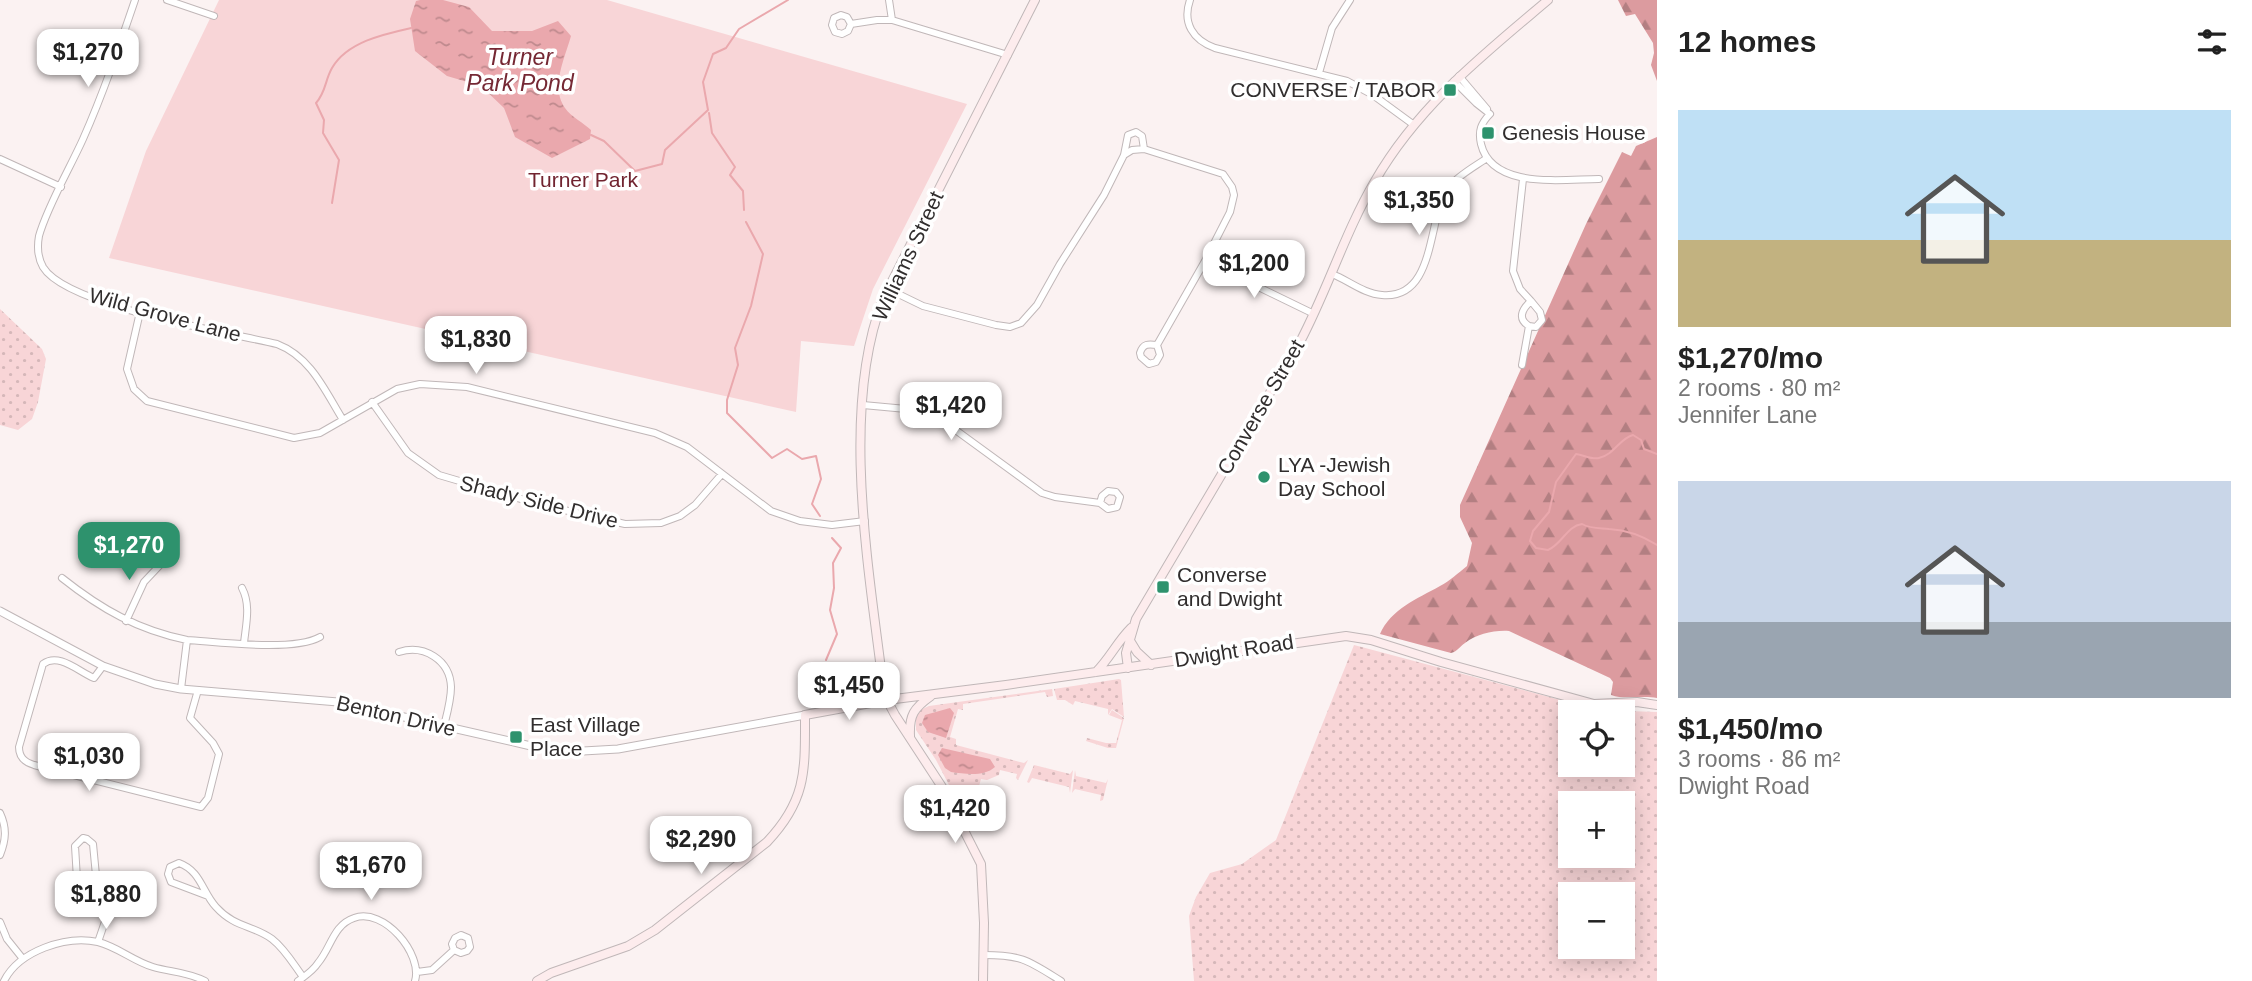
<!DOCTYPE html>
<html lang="en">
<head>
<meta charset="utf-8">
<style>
	body { margin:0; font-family:Arial,sans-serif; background:#f2f2f2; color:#222; height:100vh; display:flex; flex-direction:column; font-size:26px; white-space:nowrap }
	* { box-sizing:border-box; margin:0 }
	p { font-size:23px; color:#767676 }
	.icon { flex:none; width:38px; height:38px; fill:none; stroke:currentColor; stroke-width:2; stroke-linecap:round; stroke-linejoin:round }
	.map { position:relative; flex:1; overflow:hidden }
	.sheet { display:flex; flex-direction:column; background:#fff; width:595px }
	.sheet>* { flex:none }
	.tools { position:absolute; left:1558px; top:700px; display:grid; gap:14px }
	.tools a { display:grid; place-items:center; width:77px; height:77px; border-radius:0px; background:#fff; box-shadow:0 4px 18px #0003; font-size:35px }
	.price { position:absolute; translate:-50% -60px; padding:0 16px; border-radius:14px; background:#fff; color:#222; font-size:23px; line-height:46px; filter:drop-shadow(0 2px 4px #0008) }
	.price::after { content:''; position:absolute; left:50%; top:42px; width:21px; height:16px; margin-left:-10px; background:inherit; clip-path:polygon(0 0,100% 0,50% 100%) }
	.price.current { background:#2e926d; color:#fff }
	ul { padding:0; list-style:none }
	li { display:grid; align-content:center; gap:14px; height:371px; padding:0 21px }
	li span { display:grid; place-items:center; height:217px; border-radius:0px; color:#555 }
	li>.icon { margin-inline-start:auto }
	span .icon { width:126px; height:126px; fill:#fffc; stroke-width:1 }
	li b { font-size:30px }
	h2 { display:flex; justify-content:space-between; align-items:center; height:84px; padding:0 21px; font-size:30px }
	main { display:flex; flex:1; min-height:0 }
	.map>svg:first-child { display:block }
	.grass { fill:url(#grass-dots); fill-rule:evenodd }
	.forest { fill:url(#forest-firs) }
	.park { fill:#f8d5d7 }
	.water { fill:url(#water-ripples) }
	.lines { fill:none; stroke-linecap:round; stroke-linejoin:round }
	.stream { stroke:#eaa8ad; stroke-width:2 }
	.minor-casing { stroke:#c0b7b8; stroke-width:8 }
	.tertiary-casing { stroke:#c0b7b8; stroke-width:9 }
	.secondary-casing { stroke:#c0b7b8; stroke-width:10 }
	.minor { stroke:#fff; stroke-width:6 }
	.tertiary { stroke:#fff; stroke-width:7 }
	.secondary { stroke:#fdeced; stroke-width:8 }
	.poi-dot { fill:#2e926d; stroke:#fff; stroke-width:2.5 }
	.labels { text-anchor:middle; stroke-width:7; stroke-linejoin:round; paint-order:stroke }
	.poi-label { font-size:21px; fill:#312e2e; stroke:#fff; text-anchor:start }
	.park-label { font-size:21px; fill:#712430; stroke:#fff }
	.street-label { font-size:21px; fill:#312e2e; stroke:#fff }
	.water-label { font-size:23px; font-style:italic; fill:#752834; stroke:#fff }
</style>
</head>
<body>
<main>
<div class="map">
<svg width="1657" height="981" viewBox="0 0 1657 981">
	<defs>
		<pattern id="grass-dots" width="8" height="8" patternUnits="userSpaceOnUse" patternTransform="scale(1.75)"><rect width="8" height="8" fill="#f8d5d7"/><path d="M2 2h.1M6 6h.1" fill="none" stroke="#d5b7b9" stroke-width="1.8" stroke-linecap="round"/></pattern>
		<pattern id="forest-firs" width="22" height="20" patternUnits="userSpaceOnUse" patternTransform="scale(1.75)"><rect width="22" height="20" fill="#dc9b9f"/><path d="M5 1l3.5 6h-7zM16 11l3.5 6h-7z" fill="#b37f82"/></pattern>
		<pattern id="water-ripples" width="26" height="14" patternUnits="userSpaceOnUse" patternTransform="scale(1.75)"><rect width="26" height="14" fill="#eaa8ad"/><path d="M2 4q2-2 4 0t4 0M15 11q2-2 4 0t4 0" fill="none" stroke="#be898d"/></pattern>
	</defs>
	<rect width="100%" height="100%" fill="#fbf2f2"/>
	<path class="grass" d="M0 309 42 349 46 359 38 402 32 419 18 430 0 425Z
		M1354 645 1598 710 1657 712V981H1194L1189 916 1196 897 1210 873 1242 864 1276 840ZM1570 712H1622V765H1570ZM1570 803H1622V856H1570ZM1570 894H1622V947H1570Z
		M1119 679 1121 680 1124 717 1112 709 1108 715V709L1075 701 1073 705 1065 700H1057L1054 689Z
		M1052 689 1053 696 1047 697 1045 692 963 704V710L958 709 950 737 956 739V745L1024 763 1028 760 1018 780 1016 778 1017 774 1000 770 999 775 987 780 981 779 977 793 983 795 982 801 963 812 936 760 916 730V716L920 710 929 706Z
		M1112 710 1124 718 1116 748H1108L1086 741 1087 738 1106 743H1116L1122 720 1109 715Z
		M1034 765 1070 774 1073 770 1070 793 1069 787 1032 778 1029 783 1027 782Z
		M1075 770 1076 776 1106 783 1108 779 1103 800 1100 801 1101 795 1075 789 1072 793Z"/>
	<path class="forest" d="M1618 0H1657V81L1651 65 1654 53 1653 43 1635 14 1626 16Z
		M1657 137V698C1642 695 1625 700 1611 695L1613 682 1610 678 1509 631C1494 630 1477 634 1465 643 1459 647 1458 651 1451 653L1380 634C1391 609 1417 599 1440 586 1450 581 1458 573 1467 566L1472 543 1460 517V505L1586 224 1622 152 1631 156 1636 146Z"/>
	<path class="park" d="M219 0H607L967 104 873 289 854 346 801 341 796 412 109 258 146 151Z"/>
	<path class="water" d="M420 0H443L469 7 492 31H532L558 21 571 36C565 58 550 87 565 108 571 117 584 123 591 130L590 139 552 158 515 137 504 108 481 86 447 76 415 51 410 19 416 1Z
		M950 708 954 713 946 738 928 732 922 723 925 715Z
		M942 748 990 759 995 767C984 777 965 774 951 772L945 768 938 755Z"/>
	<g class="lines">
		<path class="stream" d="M709 113 712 133 735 167 730 175 743 191 744 210
			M591 135 604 141 635 171 662 164 665 150 708 110 703 82 713 54 726 48 739 29 788 0
			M332 203 339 160 323 133 324 120 316 103C326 92 325 80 332 68 347 42 384 34 411 28
			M746 222 763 254 751 306 735 348 738 365 727 400V413L772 458 787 449 802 459 816 456 821 479 812 504 820 516
			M1657 454 1644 449 1641 440 1633 435C1620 438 1614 455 1599 458 1592 460 1584 455 1576 454L1556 482 1549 512 1533 531 1530 541 1536 548 1548 550C1562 544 1567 526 1582 524 1591 529 1600 528 1609 529 1626 530 1643 536 1657 545
			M826 660 837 634 830 610 834 588 833 563 841 548 832 538"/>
		<g class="minor-casing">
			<path id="minor" d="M135 0C119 47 103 94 83 139 70 168 47 207 39 236 37 247 38 258 43 267 66 306 230 333 277 344 311 357 325 391 343 420
				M167 0 214 16
				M889 0 892 20
				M1190 0C1182 23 1193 40 1215 48L1347 81 1373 95 1414 125
				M851 24 848 31 842 34 835 32 832 25 834 18 841 15 847 17 851 24 877 20H892L1008 55
				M1319 73 1332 28 1350 0
				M1459 76 1487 109
				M1454 81 1476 103 1490 114
				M1490 114C1481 123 1478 131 1481 144 1492 190 1563 179 1599 179
				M1124 155 1132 150 1144 149
				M0 159 61 187
				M1523 179 1513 271 1520 289 1531 301
				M1205 261 1314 314
				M1332 274C1348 280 1364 294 1382 295 1437 300 1427 217 1448 188 1457 176 1474 167 1487 158
				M888 289 923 306 996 325 1010 327 1021 323 1037 305 1060 264 1104 195 1124 155 1128 135 1136 132 1142 136 1144 149 1223 174 1232 187 1234 195 1230 212 1205 261 1157 345C1149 344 1143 343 1140 353L1141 357 1149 364 1156 362 1160 355 1157 345
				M140 312 127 369 134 389 147 401 294 438 320 433 397 389 420 384 467 387 655 433 687 447 771 511 800 521 832 525 865 521
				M1522 365 1529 326 1536 327 1542 320 1540 312 1531 301C1522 309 1517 319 1529 326
				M372 402 408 453 439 475 538 504 625 524 661 523 680 516 695 505 721 475
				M863 405 917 410 935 415 1042 493 1055 497 1100 503 1108 509 1117 507 1120 497 1116 492 1108 491 1102 496 1100 503
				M62 578C101 609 138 630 187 640 219 642 293 652 320 637
				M242 588C251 605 246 624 244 643
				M126 621 144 582 160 565
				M399 652C424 644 450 660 451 687 451 700 447 714 444 726
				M103 666 94 678C79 672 59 652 43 664L19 747C19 757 24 762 34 765L201 807 208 798 219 754 213 743 190 718 198 690
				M181 689 187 640
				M0 813C7 828 6 840 0 855
				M97 886 87 885 77 879 75 846 83 838 87 839 93 844 97 886 110 907 98 942
				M208 896 171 882 168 874 170 867 179 863C201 871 202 892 216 907 235 928 253 925 272 939 285 949 294 965 303 977
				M0 922 7 939 23 959
				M984 955C1023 955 1029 961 1061 981
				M417 972 432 970 454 950 461 953 467 951 470 947 468 938 461 935 455 938 452 944 454 950
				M4 981C19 951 66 935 98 942 118 947 133 961 153 967 170 972 188 972 205 981
				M298 981C305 976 313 971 318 963 331 948 333 925 354 918 384 907 423 954 415 981"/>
		</g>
		<g class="tertiary-casing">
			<path id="tertiary" d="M0 611 103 666 155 684 181 689 338 702 531 746 583 751 618 749 805 715"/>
		</g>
		<g class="secondary-casing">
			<path id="secondary" d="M1129 639 1137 652 1151 665
				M1128 668 1126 653 1136 619 1300 342C1328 289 1345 232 1375 181 1418 106 1483 55 1548 0
				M1096 672C1110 658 1117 642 1131 628
				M910 736C909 715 914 708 931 696
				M537 981 551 973 628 946 655 930 767 842C807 800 805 770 805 715L887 700 1006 685 1346 636 1371 640 1441 662 1594 704 1637 702 1657 705
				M983 981 984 923 981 864 942 787 895 715 887 700 883 685C869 570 840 409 883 299L1035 0"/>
		</g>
		<use href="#minor" class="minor"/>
		<use href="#tertiary" class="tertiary"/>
		<use href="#secondary" class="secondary"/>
	</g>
	<g class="poi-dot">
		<rect x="1443" y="83" width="14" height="14" rx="3.5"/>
		<rect x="1481" y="126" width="14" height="14" rx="3.5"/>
		<circle cx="1264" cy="477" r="7"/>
		<rect x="1156" y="580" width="14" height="14" rx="3.5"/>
		<rect x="509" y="730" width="14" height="14" rx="3.5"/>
	</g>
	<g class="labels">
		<g class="poi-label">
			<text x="1436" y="97" text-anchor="end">CONVERSE / TABOR</text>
			<text x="1502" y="140">Genesis House</text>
			<text x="1278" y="472">LYA -Jewish<tspan x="1278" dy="24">Day School</tspan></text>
			<text x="1177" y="582">Converse<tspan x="1177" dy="24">and Dwight</tspan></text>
			<text x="530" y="732">East Village<tspan x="530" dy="24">Place</tspan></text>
		</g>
		<g class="park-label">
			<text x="583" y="187">Turner Park</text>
		</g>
		<g class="street-label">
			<text transform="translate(908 256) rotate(-65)" y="7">Williams Street</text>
			<text transform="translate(165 315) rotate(15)" y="7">Wild Grove Lane</text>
			<text transform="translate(1261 407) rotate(-60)" y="7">Converse Street</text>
			<text transform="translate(539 502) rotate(14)" y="7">Shady Side Drive</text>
			<text transform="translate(1234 651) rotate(-9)" y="7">Dwight Road</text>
			<text transform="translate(396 716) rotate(13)" y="7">Benton Drive</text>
		</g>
		<g class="water-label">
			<text x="520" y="65">Turner<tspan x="520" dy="26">Park Pond</tspan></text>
		</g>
	</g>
</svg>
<div class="tools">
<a><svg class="icon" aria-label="locate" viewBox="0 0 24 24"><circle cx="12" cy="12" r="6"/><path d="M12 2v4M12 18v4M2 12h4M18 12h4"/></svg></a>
<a>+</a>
<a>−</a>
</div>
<b class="price" style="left:88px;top:89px">$1,270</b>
<b class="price" style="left:1419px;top:237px">$1,350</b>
<b class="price" style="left:1254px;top:300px">$1,200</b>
<b class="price" style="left:476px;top:376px">$1,830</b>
<b class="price" style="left:951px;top:442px">$1,420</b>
<b class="price current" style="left:129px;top:582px">$1,270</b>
<b class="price" style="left:849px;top:722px">$1,450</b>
<b class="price" style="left:89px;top:793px">$1,030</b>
<b class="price" style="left:955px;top:845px">$1,420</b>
<b class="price" style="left:701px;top:876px">$2,290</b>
<b class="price" style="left:371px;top:902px">$1,670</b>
<b class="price" style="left:106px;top:931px">$1,880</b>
</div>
<section class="sheet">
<h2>12 homes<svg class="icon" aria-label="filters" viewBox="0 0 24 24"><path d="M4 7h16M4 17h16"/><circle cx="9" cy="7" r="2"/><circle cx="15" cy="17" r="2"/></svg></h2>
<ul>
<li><span style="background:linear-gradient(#bfe0f5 60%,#c2b280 0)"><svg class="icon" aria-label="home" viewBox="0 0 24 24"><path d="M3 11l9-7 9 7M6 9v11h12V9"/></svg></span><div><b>$1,270/mo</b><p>2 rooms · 80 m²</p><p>Jennifer Lane</p></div></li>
<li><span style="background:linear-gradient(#c9d6e8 65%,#9aa5b1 0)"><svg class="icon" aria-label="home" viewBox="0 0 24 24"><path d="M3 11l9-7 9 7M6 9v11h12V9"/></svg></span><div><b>$1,450/mo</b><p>3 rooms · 86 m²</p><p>Dwight Road</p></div></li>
</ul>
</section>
</main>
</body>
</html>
